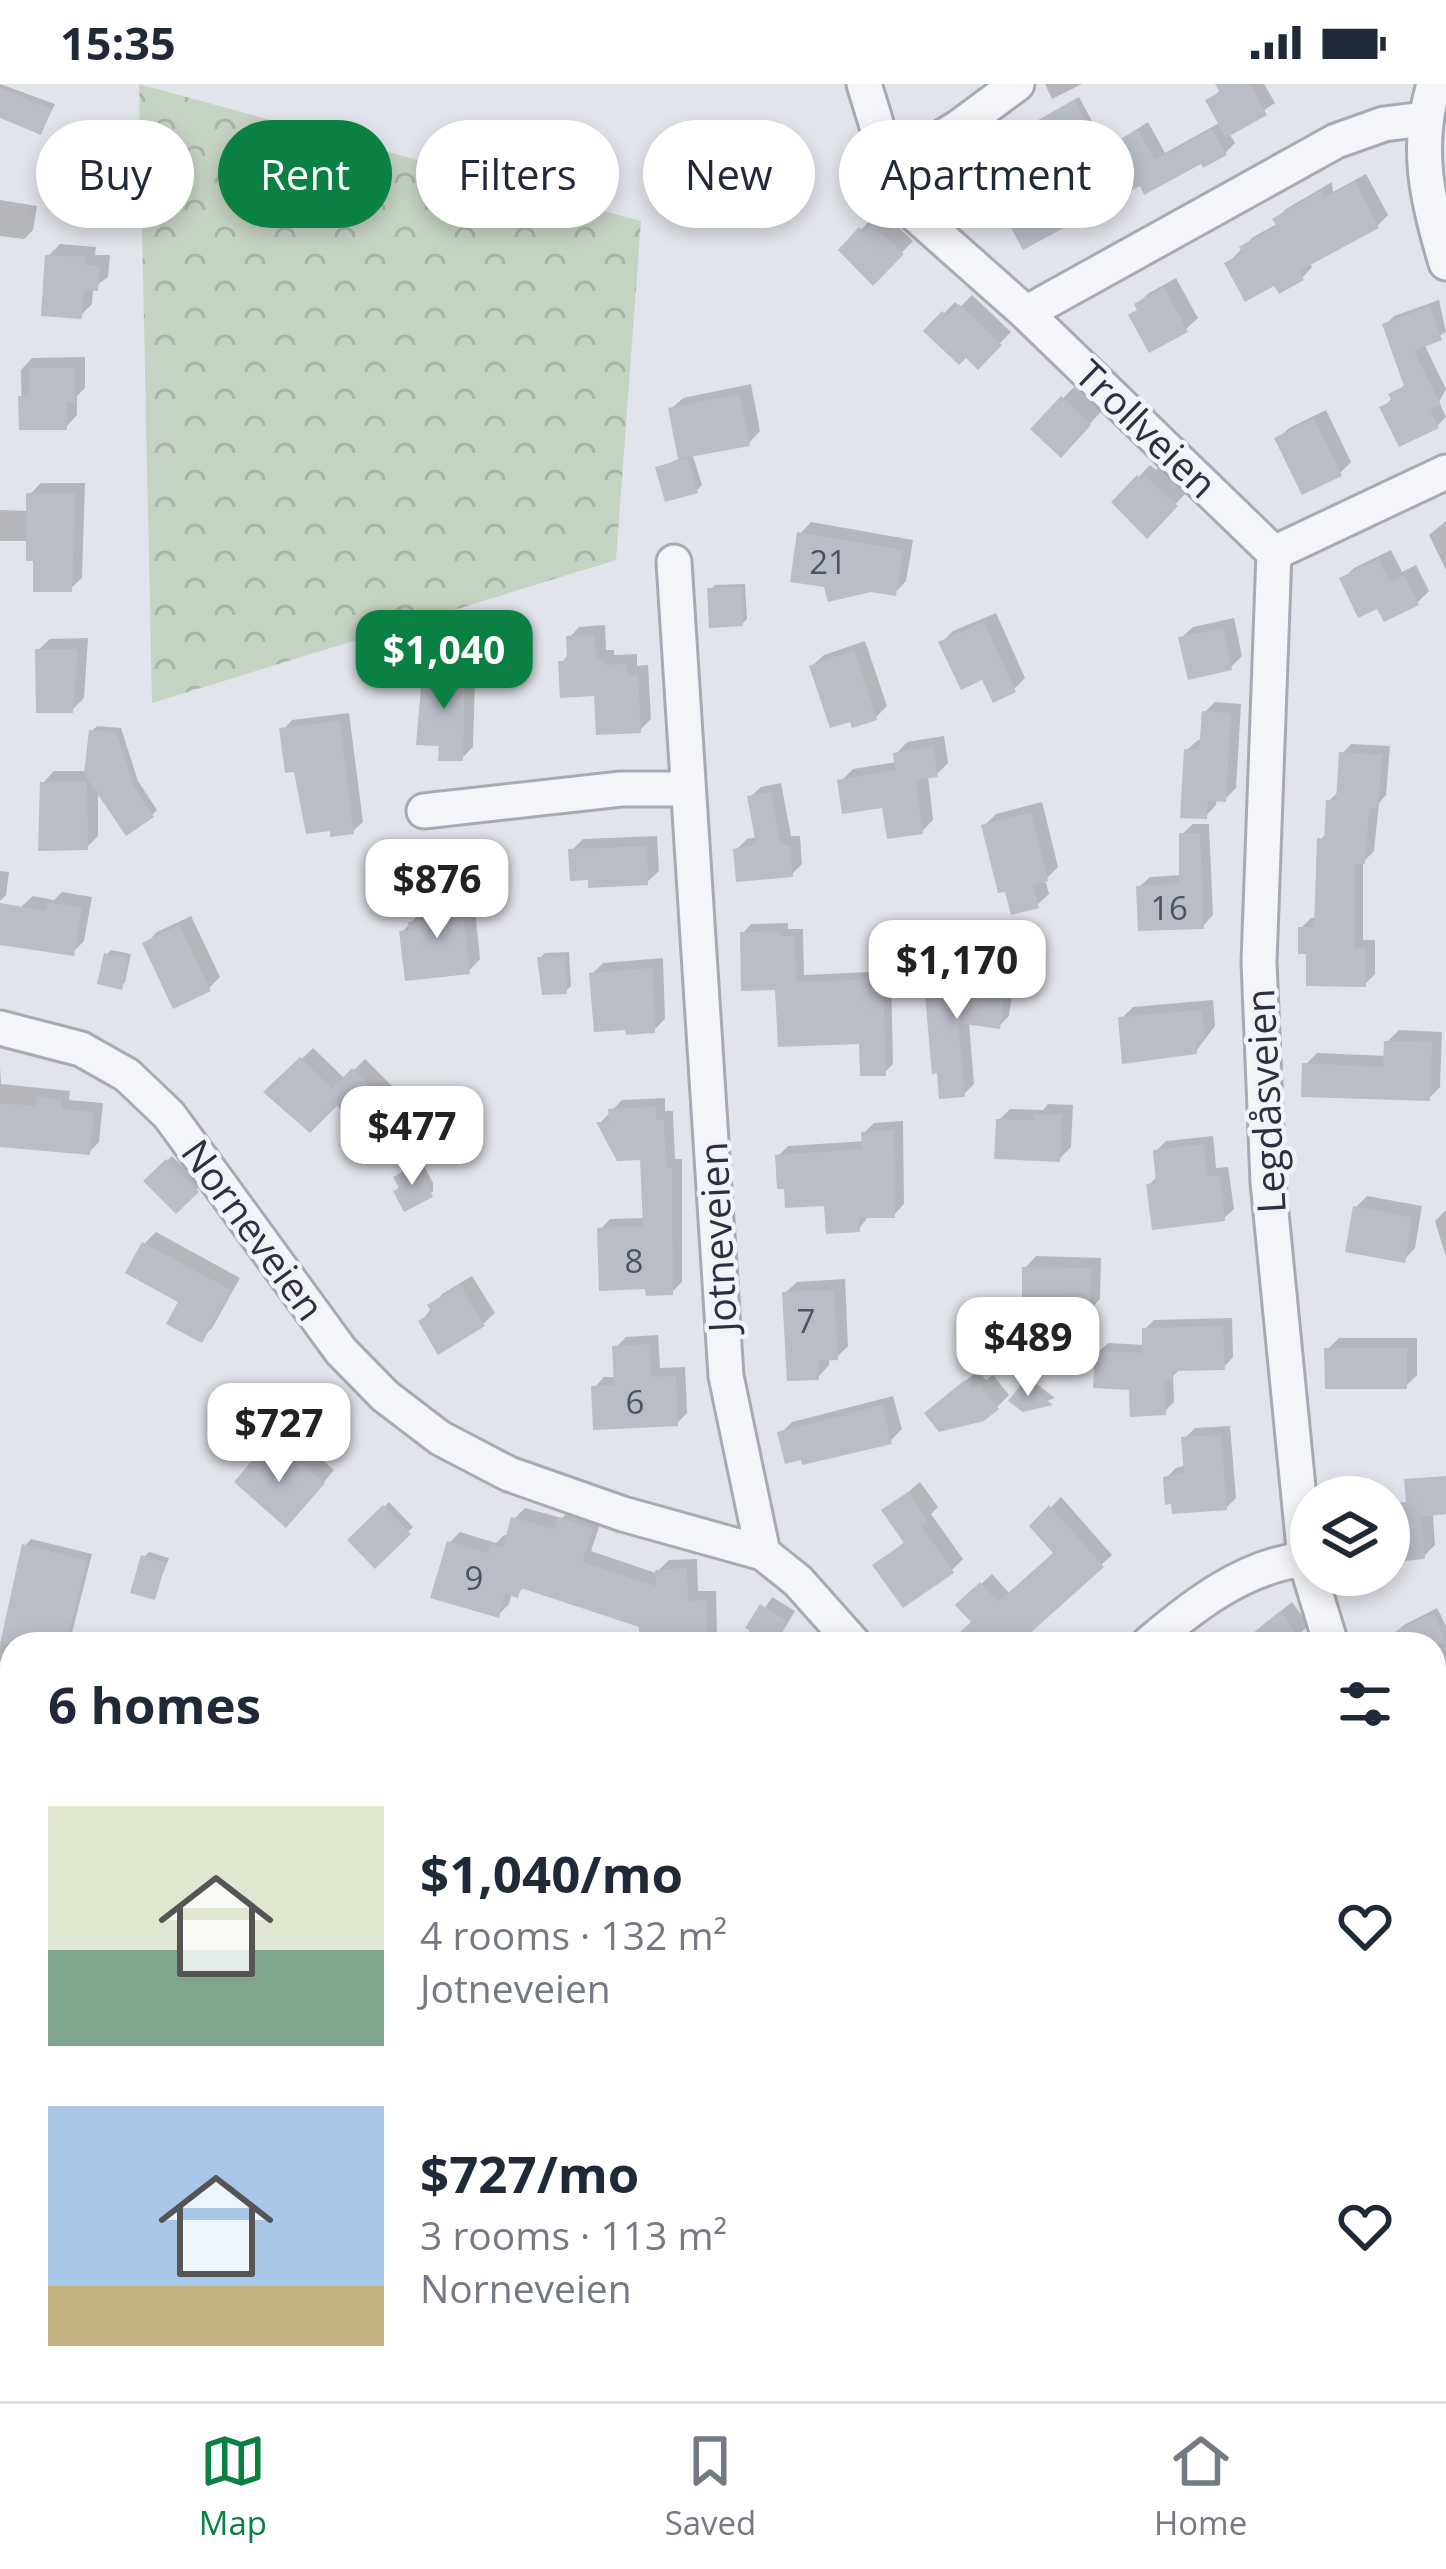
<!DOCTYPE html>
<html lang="en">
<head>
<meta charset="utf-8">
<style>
	body { margin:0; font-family:"Open Sans",sans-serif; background:#f2f2f3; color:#1f2937; height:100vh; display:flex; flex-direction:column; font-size:45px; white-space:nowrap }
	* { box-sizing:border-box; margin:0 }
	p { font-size:39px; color:#747a83 }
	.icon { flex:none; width:66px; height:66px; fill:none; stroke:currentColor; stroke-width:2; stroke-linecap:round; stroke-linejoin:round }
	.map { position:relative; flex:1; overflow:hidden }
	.panel { position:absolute; left:0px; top:1548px; width:1446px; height:771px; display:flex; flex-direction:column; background:#fff; border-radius:36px 36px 0 0; box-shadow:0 6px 18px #0003 }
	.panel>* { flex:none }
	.hud { position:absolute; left:36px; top:36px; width:1374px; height:108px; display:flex; gap:24px }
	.buttons { position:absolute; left:1290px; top:1392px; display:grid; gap:24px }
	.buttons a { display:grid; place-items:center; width:120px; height:120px; border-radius:50%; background:#fff; box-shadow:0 6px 18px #0003; font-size:60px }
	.price { position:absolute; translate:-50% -102px; padding:0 27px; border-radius:24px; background:#fff; color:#222; font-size:39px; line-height:78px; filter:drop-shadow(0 3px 6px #0008) }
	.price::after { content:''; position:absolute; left:50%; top:72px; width:36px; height:27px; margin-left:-18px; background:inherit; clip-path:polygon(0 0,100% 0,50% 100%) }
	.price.current { background:#0b8043; color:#fff }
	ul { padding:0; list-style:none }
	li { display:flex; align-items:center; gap:36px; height:300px; padding:0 48px }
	li span { display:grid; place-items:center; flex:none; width:336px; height:240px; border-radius:0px; color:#555 }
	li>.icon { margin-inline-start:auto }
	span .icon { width:144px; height:144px; fill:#fffc; stroke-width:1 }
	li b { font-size:51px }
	h2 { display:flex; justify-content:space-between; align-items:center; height:144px; padding:0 48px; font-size:51px }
	.tag { padding:0 42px; border-radius:54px; background:#fff; box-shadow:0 6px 18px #0003; font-size:42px; line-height:108px }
	.tag.current { background:#0b8043; color:#fff }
	.status { display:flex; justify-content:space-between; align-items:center; height:84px; padding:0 60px; background:#fff; direction:ltr }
	.status svg { height:33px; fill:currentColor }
	.menu { display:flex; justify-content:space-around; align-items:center; height:168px; border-top:3px solid #e0e1e3; background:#fff; font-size:33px; color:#747a83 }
	.menu a { display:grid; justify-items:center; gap:6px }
	.menu .current { color:#0b8043 }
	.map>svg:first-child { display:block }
	.forest { fill:url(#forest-crowns) }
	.shadow { fill:#0003 }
	.building { fill:#b9bdc6 }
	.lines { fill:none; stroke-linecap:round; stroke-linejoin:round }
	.minor-casing { stroke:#a6aab4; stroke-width:39 }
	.major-casing { stroke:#a1a7b5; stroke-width:48 }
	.minor { stroke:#f4f5f8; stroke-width:33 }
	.major { stroke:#fff; stroke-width:42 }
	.labels { text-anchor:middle; stroke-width:9; stroke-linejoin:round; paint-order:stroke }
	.number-label { font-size:33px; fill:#4e5362 }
	.street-label { font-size:39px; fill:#2a3041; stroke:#f1f3f7 }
</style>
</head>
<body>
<div class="status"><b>15:35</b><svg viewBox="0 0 49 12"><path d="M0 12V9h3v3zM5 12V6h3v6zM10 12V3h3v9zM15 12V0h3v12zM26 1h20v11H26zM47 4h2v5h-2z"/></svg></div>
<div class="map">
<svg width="1446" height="2317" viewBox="0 0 1446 2317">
	<defs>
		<pattern id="forest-crowns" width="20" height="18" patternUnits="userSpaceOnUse" patternTransform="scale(3)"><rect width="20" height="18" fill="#c5d3c3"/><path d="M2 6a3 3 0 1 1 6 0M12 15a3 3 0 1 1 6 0" fill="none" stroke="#a9b5a9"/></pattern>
	</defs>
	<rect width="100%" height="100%" fill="#e1e4ea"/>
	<path class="forest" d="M139 0 641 137 616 476 152 619Z"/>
	<path class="shadow" d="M0 0 55 20 41 47 0 30Z
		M1045 0H1082L1052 15Z
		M1219 0H1264L1275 19 1229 49 1235 59 1225 69 1202 76 1146 107 1103 67 1148 38 1165 69 1221 38 1209 16 1222 5Z
		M1079 13 1098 48 1094 53 1021 46Z
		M1366 90 1388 131 1378 141 1309 178 1312 183 1302 194 1276 198 1227 180 1253 153 1279 139 1276 135 1286 125 1332 98 1333 108Z
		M1050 92 1071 131 1060 143 1003 122 1014 111Z
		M0 116 37 122 33 146 24 155 0 152Z
		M886 131 913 157 873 198 842 166 872 134 877 139Z
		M60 160 96 163 95 171H110L108 193 93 204 92 220 80 232 48 172Z
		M1176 194 1198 234 1186 245 1137 220 1149 209Z
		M972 211 1011 248 978 281 927 247 955 218 960 223Z
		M1439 216 1446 248 1424 260 1446 305 1439 318 1446 333 1438 341 1383 324 1406 299 1385 241 1394 232Z
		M85 273V304L77 312V331L66 343H22L21 286 32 274Z
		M751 300 760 347 749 359 692 369 702 401 697 406 658 384 681 374 671 325 683 314Z
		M1074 303 1101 328 1061 369 1034 344Z
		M1326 326 1351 378 1340 389 1278 355 1289 344Z
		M1150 381 1156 386 1159 383 1187 408 1147 450 1115 418Z
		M41 399H85L82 494 70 505 36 474 29 457H0V426L29 427V411Z
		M1446 437V486L1429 451Z
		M811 438 913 456 906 497 895 509 871 505 800 450Z
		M1391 466 1402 488 1416 481 1429 507 1417 519 1379 521 1343 495 1354 484Z
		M745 500 747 535 742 540 710 506 715 501Z
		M996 529 1025 594 1014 605 984 592 941 559 953 547Z
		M1234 534 1242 572 1231 583 1181 554 1193 543Z
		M605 541 606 566H614V571L637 570V582L648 581 651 635 640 646 561 579 569 570V554L579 543Z
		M88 554 84 614 72 626 38 566 50 555Z
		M865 557 887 622 876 633 812 582 824 571Z
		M453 565 476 566 473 663 462 674 442 659 424 604 436 593H441L442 577Z
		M1215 618 1241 620 1236 704 1225 715 1217 714 1216 721 1206 732 1187 666 1198 656H1203L1205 628Z
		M349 629 363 738 353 747 296 685 283 646 292 636Z
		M97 642 121 644 138 697 157 726 152 731 98 704V752L87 763 43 699 54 687H88L92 647Z
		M944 652 948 679 936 691 928 692 933 736 922 747 841 697 853 685 897 678 896 670 907 658Z
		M1351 660 1390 662 1386 711 1379 719 1374 767 1363 778V856H1375V890L1365 900 1309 867 1301 844 1311 834H1317L1320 756 1327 749 1329 717 1339 707 1342 670Z
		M781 699 791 752H800L802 780 792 790 736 766 747 755 758 753 750 713 761 703Z
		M1042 718 1058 783 1045 796 1049 810 1037 821 984 742 996 730Z
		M1193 740H1209L1213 831 1203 842 1139 803 1150 793 1182 791V750Z
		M657 752 659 787 647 798 571 767 583 755Z
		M0 787 9 788 6 811 0 817Z
		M472 797 480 875 469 887 402 848 422 827 431 826 429 813 441 801Z
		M62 808 92 813 84 857 73 868 21 823 33 812 54 816Z
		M191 832 220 893 209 904 146 860 157 848Z
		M788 839V845H803L804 891 891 887 893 980 884 989 862 957 778 903 743 849 751 840Z
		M111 866 131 870 125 898 121 903 106 871Z
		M569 868 571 902 566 907 540 874 545 869Z
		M663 874 665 935 654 946 592 890 603 879Z
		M936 878 1015 889 1009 932 999 942 969 938 974 1000 964 1010 926 888Z
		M1213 916 1215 942 1196 967 1121 935 1133 923Z
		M1399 946 1442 948 1440 1003 1429 1014 1305 981 1317 969 1387 972V958Z
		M313 964 345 995 365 975 393 1003 357 1039 337 1018 268 1008Z
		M0 982 1 1000 70 1007 69 1016 103 1019 99 1058 89 1068 0 1060Z
		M665 1014V1027H673L675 1075H682V1198L672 1208 600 1146 610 1135 645 1134 643 1073 600 1039 622 1016Z
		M1048 1020 1073 1021 1071 1063 1059 1075 999 1036 1010 1025 1043 1026Z
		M903 1037 904 1120 894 1131H869L859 1145 827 1119 787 1102 778 1072 788 1062 865 1057 864 1049 874 1039Z
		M1213 1052 1216 1084 1228 1083 1234 1125 1224 1134 1149 1101 1159 1091 1156 1067 1166 1057Z
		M172 1072 201 1101 176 1126 147 1097Z
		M422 1078 433 1099V1107L427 1113 401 1088Z
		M1367 1112 1422 1122 1415 1164 1404 1176 1355 1124Z
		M1445 1127H1446V1173L1435 1137Z
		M156 1148 240 1194 212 1244 201 1255 182 1217 144 1160Z
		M1036 1172 1101 1174 1100 1215 1089 1227 1025 1184Z
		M472 1192 495 1229 483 1240 421 1238 442 1210Z
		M845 1195 848 1262 837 1273 829 1274V1281L818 1293 785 1209 797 1198Z
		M1232 1234 1233 1273 1224 1283 1181 1284 1173 1292 1174 1318 1164 1328 1132 1303 1098 1268 1108 1259 1145 1261V1245L1154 1236Z
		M658 1251 660 1284 685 1283 687 1329 677 1339 594 1304 604 1293H616L615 1264 626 1253Z
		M1339 1254H1417V1291L1406 1302 1327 1266Z
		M978 1287 986 1296 993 1291 1009 1311 997 1323 982 1335 939 1318Z
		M1030 1295 1055 1314 1024 1325 1025 1300Z
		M893 1312 902 1345 890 1357 781 1349 792 1338Z
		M1230 1342 1236 1414 1226 1424 1166 1394 1176 1384 1186 1381 1185 1354 1195 1344Z
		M279 1352 297 1367 304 1360 334 1386 298 1429 238 1398Z
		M920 1398 938 1423 931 1430 963 1475 952 1486 876 1481 906 1457 885 1427Z
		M1061 1413 1112 1471 1014 1560H952L975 1538 959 1521 992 1490 1010 1510 1057 1469 1033 1442Z
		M1432 1417 1435 1461 1424 1472 1389 1457V1423Z
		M389 1418 413 1443 375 1481 351 1456Z
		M525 1424 562 1434 572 1424 602 1434 591 1467 656 1489 669 1476 697 1475 698 1507H716L717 1554 711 1560H643L642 1541 525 1502 517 1510 512 1509 509 1520 498 1531 449 1459 460 1448 496 1459 504 1451 509 1452 514 1435Z
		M31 1455 92 1470 71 1553 100 1560H12V1580L0 1577V1562L25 1462Z
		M149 1468 169 1474 154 1512 144 1473Z
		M772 1513 795 1527 775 1560H741Z
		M1292 1518 1309 1541 1294 1555 1298 1560H1240Z
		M1437 1524 1446 1542V1640L1434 1617V1560H1399L1394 1550 1404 1541Z
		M1446 1676V1726L1441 1729 1434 1715V1703L1439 1699 1434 1686Z
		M0 1763 12 1769V1831L6 1837 0 1834Z
		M1434 1999 1445 2011 1434 2022Z
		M1434 2101 1446 2113V2122L1434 2134Z
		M0 2116 12 2123V2181L0 2173Z
		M0 2280 12 2287V2307H45L41 2312 46 2317H0Z
		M163 2307H238L245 2317H171Z
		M440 2307H508L516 2317H449Z
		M1046 2307H1097L1098 2317H1042Z
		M1176 2307H1266L1258 2317H1186Z"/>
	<path class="building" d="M1215 0H1250L1267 31 1226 54 1205 16 1220 8Z
		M0 4 52 25 41 51 0 34Z
		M1074 16 1095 55 1034 90 1012 51Z
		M1212 45 1227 71 1203 84 1201 80 1144 111 1140 102 1123 111 1099 67 1138 46 1155 76Z
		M1355 98 1379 144 1299 187 1304 196 1279 210 1274 202 1245 218 1224 179 1243 169 1239 163 1277 142 1272 135 1323 105V115Z
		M1038 101 1062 145 1023 166 999 122Z
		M872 140 904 170 873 202 838 166 859 143 864 149Z
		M45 171 86 173 85 181 100 182 98 207 84 206 82 235 41 232Z
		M1164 203 1188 248 1149 269 1128 231 1137 226 1134 220Z
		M959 220 1002 261 978 286 966 274 959 281 923 247 942 227 947 232Z
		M1430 222 1442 256 1414 267 1441 321 1430 325 1439 344 1399 363 1379 323 1392 317 1388 310 1404 302 1382 240Z
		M29 284H75V318H67V346H19L18 312H29Z
		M740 310 750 362 678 375 668 324Z
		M1061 312 1091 341 1061 374 1030 345Z
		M1314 335 1342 392 1302 411 1274 354Z
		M688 374 698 409 665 418 655 383Z
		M1137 391 1142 396 1146 392 1178 422 1147 455 1111 418Z
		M26 409 75 410 72 508H33V477H26Z
		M797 448 903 466 896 512 871 508 828 518 824 503 790 498Z
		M1379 475 1390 498 1404 491 1419 521 1384 538 1377 525 1358 534 1339 494Z
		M742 503 743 542 709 544 707 504Z
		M984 538 1016 608 993 619 982 596 961 606 938 558Z
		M1223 544 1232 586 1188 596 1178 553Z
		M595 551 596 575H604L605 581 627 580V591H638L641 649 596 651 594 612 560 614 558 577H567L566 552Z
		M35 565H78L73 629H36Z
		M854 566 877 636 852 644 850 638 830 644 809 582Z
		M439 575 465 576 463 677H438L439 662 416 661 421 603H437Z
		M1202 627 1231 629 1226 718 1208 717 1207 735 1180 734 1184 665 1199 666Z
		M340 637 354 750 330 753V747L306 750 294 688 285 689 279 644Z
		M89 646 116 648 134 702 154 733 126 752 84 690Z
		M933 662 938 693 916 696 923 750 887 755 882 724 842 730 837 696 895 686 893 669Z
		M1339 668 1382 671 1378 724H1371L1369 728 1365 780H1355L1354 864H1366V903L1306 902V870H1298V843H1314L1317 754 1324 755 1326 716H1336Z
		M87 697 88 766 38 767 40 698Z
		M771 708 781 761H790L793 793 736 798 733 765 756 760 747 712Z
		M1031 728 1048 797 1033 801 1039 824 1011 831 1005 808 998 809 981 741Z
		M1179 749H1200L1204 845 1138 847 1136 802 1179 800Z
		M647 762 648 801 588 804V796L570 797 568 765Z
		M461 807 470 890 405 897 399 847 409 846 408 838 429 835 426 812Z
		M47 818 82 824 74 872 0 861V819L46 827Z
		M179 841 211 907 173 925 142 859Z
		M780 847 781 852H795L796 898 883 895 886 992H860L859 960 778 963 775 906 741 907 740 848Z
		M104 869 128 874 122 906 97 900Z
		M565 872 567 910 542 911 537 873Z
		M653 884 655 949 626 951 625 946 594 948 589 889Z
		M923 887 1006 899 1000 945 958 939 965 1013 939 1015 937 989 932 990Z
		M1202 926 1205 956 1196 957 1197 970 1122 980 1118 933Z
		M1384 957 1432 958 1430 1017 1301 1013 1302 979 1383 983Z
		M300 973 332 1005 352 984 384 1016 357 1043 337 1022 310 1049 263 1008Z
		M37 1013 62 1016 61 1025 94 1028 90 1071 0 1063V1019L36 1022Z
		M656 1023V1036L664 1035 666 1084H672L673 1211 646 1212 645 1205 599 1207 597 1144 643 1142 640 1076 617 1077 596 1038H609L608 1025Z
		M1034 1030 1062 1031 1060 1078 994 1075 996 1035 1034 1036Z
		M894 1046 895 1134H859L860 1148 826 1150 824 1122 785 1124 784 1105H777L775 1071 862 1065 861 1048Z
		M1204 1060 1207 1092 1220 1091 1225 1137 1152 1146 1146 1100 1156 1099 1153 1066Z
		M166 1075 199 1108 176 1130 143 1097Z
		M417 1080 433 1113 404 1128 393 1107 399 1104 393 1093Z
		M1353 1122 1412 1133 1405 1179 1345 1168Z
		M142 1158 231 1206 202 1259 166 1240 178 1218 125 1189Z
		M1022 1183 1091 1184 1090 1230 1022 1225Z
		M460 1201 485 1242 438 1271 418 1237 432 1229 427 1221Z
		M834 1206 838 1276 818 1277 819 1296 787 1297 782 1208Z
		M1223 1242 1225 1286 1172 1287V1297H1164L1166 1331 1130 1333 1129 1306 1093 1304 1095 1267 1142 1269V1244Z
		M649 1260 651 1293 676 1292 678 1342 593 1346 591 1302 614 1301 612 1262Z
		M1324 1264H1407V1305H1325Z
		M965 1296 973 1305 980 1300 999 1325 984 1337 939 1348 924 1329Z
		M1023 1298 1053 1321 1023 1328 1008 1317Z
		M882 1321 892 1360 802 1381 801 1376 785 1380 777 1348Z
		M1221 1351 1227 1426 1172 1430 1171 1420 1165 1421 1163 1393 1184 1388 1181 1353Z
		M265 1361 285 1377 291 1370 325 1399 286 1444 234 1398Z
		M1446 1392V1430L1421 1433 1425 1475 1393 1478 1389 1420 1406 1418 1404 1395Z
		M908 1408 928 1437 921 1442 954 1489 903 1524 872 1481 904 1459 881 1426Z
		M383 1421 411 1450 375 1485 347 1456Z
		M1049 1421 1104 1483 1018 1560H947L971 1538 955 1521 980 1498 998 1518 1053 1469 1029 1442Z
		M511 1433 554 1445 558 1433 593 1445 582 1478 656 1502 655 1486 687 1484 688 1517 706 1516 707 1560H640L639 1543 521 1504 518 1514 505 1510 499 1534 430 1514 447 1457 488 1469 490 1460 503 1464Z
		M22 1460 87 1477 66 1560H0Z
		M141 1471 166 1478 155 1516 130 1509Z
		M760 1520 788 1538 774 1560 745 1544Z
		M1280 1527 1304 1560H1240Z
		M1435 1531 1446 1560H1370L1427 1532Z"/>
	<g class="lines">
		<g class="minor-casing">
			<path id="minor" d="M864 0 900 117 1026 229 1274 469 1446 388
				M1434 0C1415 64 1427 116 1446 179
				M887 87 959 43 1017 0
				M1026 229 1336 57 1384 40 1424 35
				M1274 469 1259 878 1268 1098 1305 1475 1331 1560
				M674 478 726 1292 763 1469
				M424 727 621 705H686
				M0 944 81 965 127 991 169 1031 341 1267 385 1312 440 1354 509 1390 623 1430 763 1469 798 1497 854 1560
				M1148 1560C1194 1521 1244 1482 1305 1475
				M0 1728 12 1732
				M1434 1812 1446 1835
				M0 2069 12 2075
				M291 2307 298 2317
				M1359 2307 1371 2317"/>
		</g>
		<g class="major-casing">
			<path id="major" d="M1434 1886 1446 1875
				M962 2317 973 2307"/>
		</g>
		<use href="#minor" class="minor"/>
		<use href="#major" class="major"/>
	</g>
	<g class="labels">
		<g class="number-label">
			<text x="828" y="490">21</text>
			<text x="1169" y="836">16</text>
			<text x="634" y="1189">8</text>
			<text x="806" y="1249">7</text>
			<text x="635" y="1330">6</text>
			<text x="474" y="1506">9</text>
		</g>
		<g class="street-label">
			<text transform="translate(1146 345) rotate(44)" y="14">Trollveien</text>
			<text transform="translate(1266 1017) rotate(-93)" y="14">Legdåsveien</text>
			<text transform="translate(253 1146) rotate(54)" y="14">Norneveien</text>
			<text transform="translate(718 1153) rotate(-93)" y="14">Jotneveien</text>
		</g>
	</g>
</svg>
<div class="buttons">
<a><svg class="icon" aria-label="layers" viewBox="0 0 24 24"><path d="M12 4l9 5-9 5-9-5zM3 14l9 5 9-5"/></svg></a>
</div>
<b class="price current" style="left:444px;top:628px">$1,040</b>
<b class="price" style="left:437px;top:857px">$876</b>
<b class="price" style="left:957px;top:938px">$1,170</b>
<b class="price" style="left:412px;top:1104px">$477</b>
<b class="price" style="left:1028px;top:1315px">$489</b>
<b class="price" style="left:279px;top:1401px">$727</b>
<div class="hud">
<a class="tag">Buy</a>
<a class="tag current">Rent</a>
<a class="tag">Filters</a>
<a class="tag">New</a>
<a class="tag">Apartment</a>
</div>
<section class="panel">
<h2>6 homes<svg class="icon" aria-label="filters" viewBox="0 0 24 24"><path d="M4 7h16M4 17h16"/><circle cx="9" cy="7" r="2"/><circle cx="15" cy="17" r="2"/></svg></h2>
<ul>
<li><span style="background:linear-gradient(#dfe7d0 60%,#7fa58c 0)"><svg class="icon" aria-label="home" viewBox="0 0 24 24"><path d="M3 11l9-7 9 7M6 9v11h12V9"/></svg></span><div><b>$1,040/mo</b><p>4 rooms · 132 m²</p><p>Jotneveien</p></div><svg class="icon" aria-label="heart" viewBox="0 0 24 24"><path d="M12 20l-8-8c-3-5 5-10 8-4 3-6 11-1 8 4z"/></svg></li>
<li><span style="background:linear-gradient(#a9c7e8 75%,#c2b280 0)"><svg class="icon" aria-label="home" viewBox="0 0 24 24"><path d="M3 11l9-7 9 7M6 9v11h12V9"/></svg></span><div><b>$727/mo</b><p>3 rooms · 113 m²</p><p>Norneveien</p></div><svg class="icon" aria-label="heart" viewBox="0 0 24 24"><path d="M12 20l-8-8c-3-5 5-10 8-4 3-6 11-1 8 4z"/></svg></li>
</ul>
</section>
</div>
<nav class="menu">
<a class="current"><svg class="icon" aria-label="map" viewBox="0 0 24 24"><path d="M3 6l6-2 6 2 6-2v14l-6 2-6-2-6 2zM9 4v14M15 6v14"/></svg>Map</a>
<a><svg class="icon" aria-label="saved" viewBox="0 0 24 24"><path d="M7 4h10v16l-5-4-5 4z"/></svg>Saved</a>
<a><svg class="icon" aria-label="home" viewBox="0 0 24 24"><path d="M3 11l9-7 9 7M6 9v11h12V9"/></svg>Home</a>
</nav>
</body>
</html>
